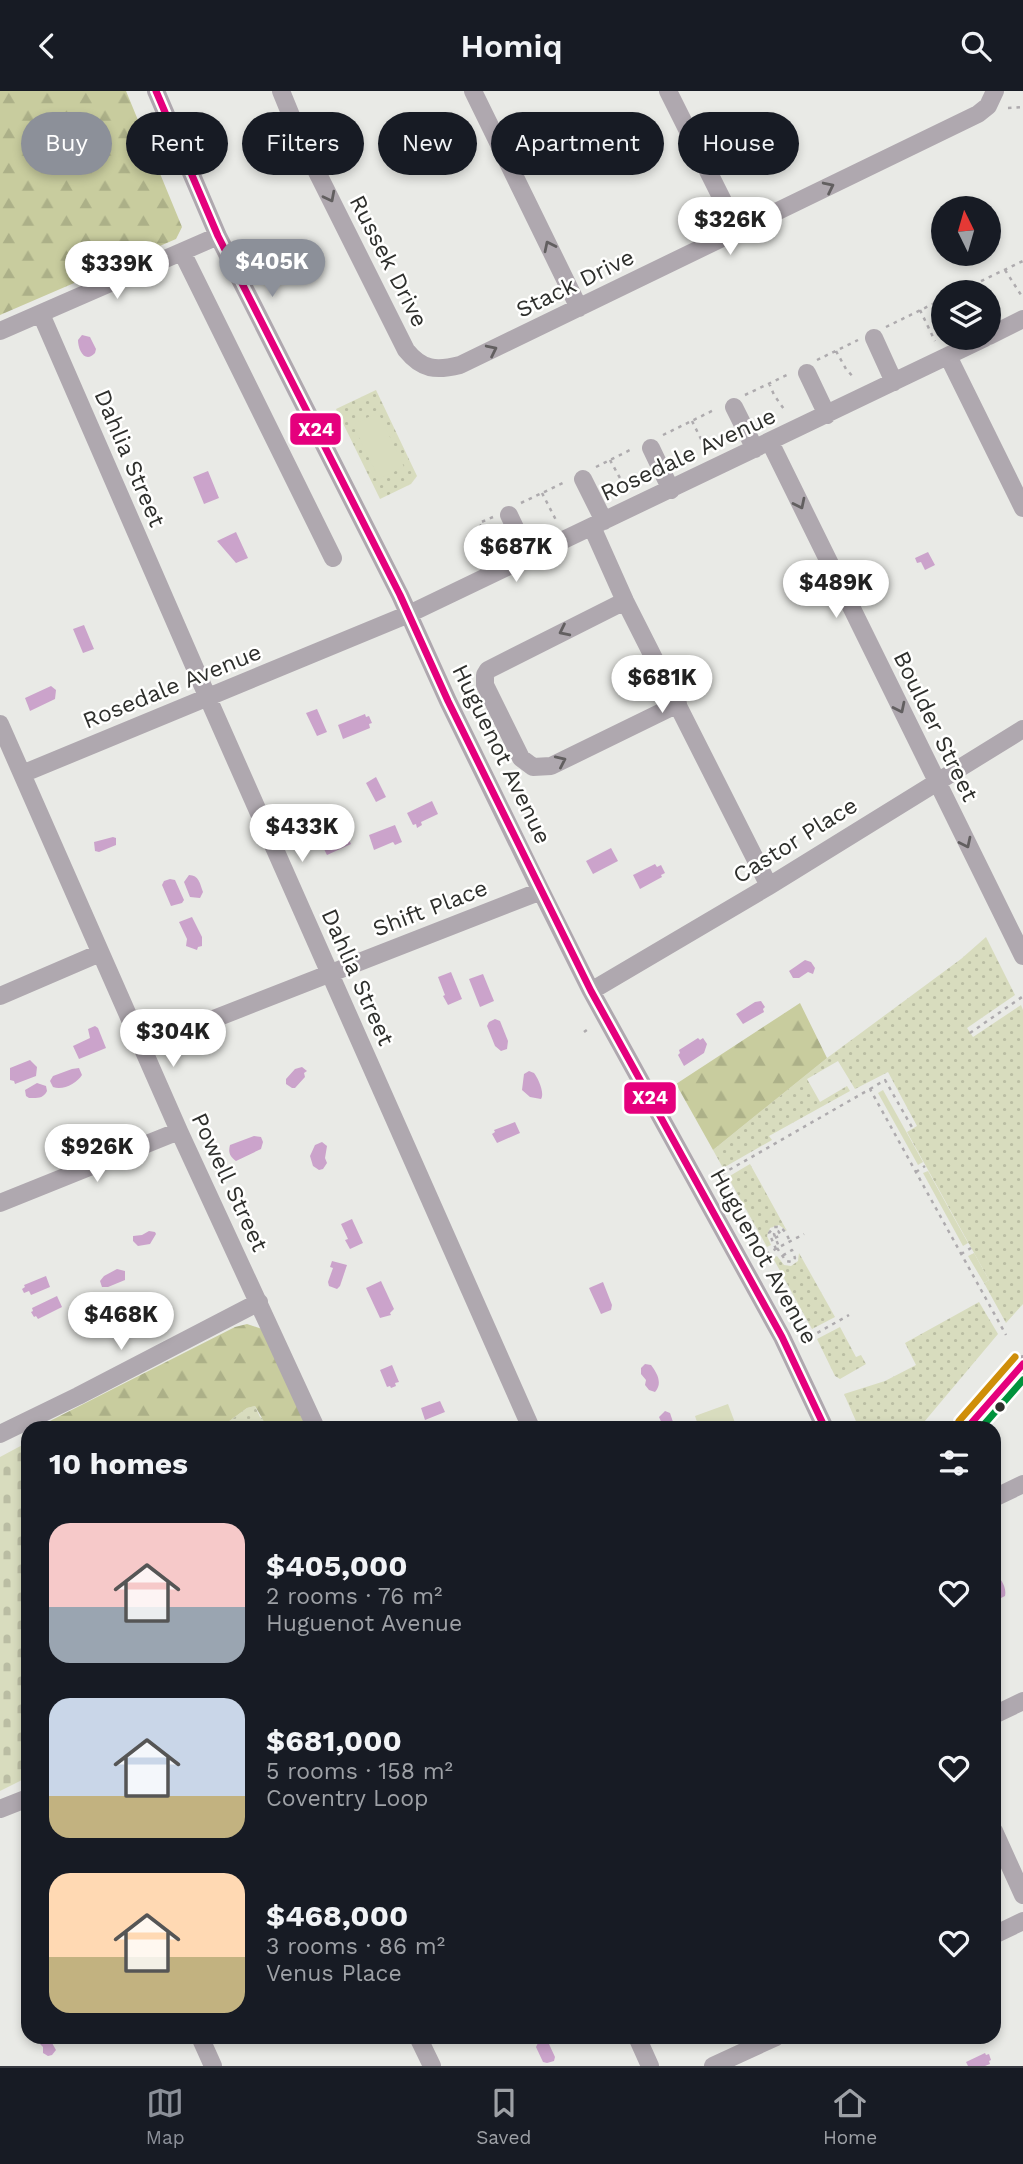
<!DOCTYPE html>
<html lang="en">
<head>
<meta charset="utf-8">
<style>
	body { margin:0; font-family:"Work Sans",sans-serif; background:#242831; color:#f1f3f6; height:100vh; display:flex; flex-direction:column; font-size:26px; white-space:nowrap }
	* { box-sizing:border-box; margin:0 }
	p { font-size:23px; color:#9ea1a6 }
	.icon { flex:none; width:38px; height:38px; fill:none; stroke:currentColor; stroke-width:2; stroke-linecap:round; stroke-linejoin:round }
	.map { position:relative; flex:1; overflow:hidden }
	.sheet { position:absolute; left:21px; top:1330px; width:980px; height:623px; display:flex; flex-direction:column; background:#171b24; border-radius:21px; box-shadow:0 4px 10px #0003 }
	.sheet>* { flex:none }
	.hud { position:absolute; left:21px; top:21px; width:982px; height:63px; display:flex; gap:14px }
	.needle { width:46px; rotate:355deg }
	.fabs { position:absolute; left:931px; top:105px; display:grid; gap:14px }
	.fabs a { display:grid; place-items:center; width:70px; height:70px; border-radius:50%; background:#171b24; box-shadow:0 4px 10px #0003; font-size:35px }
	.price { position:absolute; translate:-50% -60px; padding:0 16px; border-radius:24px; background:#fff; color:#222; font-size:23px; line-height:46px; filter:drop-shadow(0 2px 4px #0008) }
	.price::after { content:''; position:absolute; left:50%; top:42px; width:21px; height:16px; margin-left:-10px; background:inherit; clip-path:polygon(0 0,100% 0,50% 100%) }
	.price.active { background:#8c9099; color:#fff }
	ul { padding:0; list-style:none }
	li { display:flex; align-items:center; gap:21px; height:175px; padding:0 28px }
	li span { display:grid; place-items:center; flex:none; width:196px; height:140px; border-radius:21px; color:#555 }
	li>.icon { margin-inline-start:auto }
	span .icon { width:84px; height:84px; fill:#fffc; stroke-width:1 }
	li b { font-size:30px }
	h2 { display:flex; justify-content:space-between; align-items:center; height:84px; padding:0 28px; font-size:30px }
	.chip { padding:0 24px; border-radius:32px; background:#171b24; box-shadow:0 4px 10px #0003; font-size:24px; line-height:63px }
	.chip.active { background:#8c9099; color:#fff }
	header { display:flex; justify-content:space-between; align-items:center; height:91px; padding:0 28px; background:#171b24; font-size:32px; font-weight:600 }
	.tab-bar { display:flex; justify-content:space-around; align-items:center; height:98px; border-top:2px solid #363941; background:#171b24; font-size:19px; color:#9ea1a6 }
	.tab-bar a { display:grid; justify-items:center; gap:4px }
	.tab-bar .active { color:#8c9099 }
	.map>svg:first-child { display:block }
	.grass { fill:url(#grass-dots) }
	.forest { fill:url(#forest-firs) }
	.cemetery { fill:url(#cemetery-stones) }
	.garden { fill:#d8dcbe }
	.water { fill:#cba3cb }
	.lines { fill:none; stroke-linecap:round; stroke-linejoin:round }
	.path { stroke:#aeabae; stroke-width:2.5; stroke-dasharray:3.5 5; stroke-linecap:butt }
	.minor { stroke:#afa8af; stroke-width:18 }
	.bus-1-casing { stroke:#fffffe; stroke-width:12 }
	.bus-2-casing { stroke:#fffffe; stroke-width:12 }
	.bus-3-casing { stroke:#fffffe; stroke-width:12 }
	.bus-1 { stroke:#e5007d; stroke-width:7 }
	.bus-2 { stroke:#00933c; stroke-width:7 }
	.bus-3 { stroke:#cf8e09; stroke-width:7 }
	.oneway { stroke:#625f60 }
	.bus-dot { fill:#2e2f2c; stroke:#fffffe; stroke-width:2.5 }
	.labels { text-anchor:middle; stroke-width:5; stroke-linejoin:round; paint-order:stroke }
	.street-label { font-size:23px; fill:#2e2f2c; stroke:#fffffe }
	.line-badge { stroke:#fffffe; stroke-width:2.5 }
	.badge-label { font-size:19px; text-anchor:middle; font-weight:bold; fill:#fff }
</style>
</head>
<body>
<header><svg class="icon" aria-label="back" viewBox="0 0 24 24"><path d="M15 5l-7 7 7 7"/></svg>Homiq<svg class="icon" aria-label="search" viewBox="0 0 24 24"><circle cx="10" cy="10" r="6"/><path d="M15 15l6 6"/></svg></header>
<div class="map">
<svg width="1023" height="1975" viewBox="0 0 1023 1975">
	<defs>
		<pattern id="grass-dots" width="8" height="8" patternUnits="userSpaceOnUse" patternTransform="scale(1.75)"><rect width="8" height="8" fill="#d8dcbe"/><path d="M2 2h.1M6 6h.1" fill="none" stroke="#babda3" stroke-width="1.8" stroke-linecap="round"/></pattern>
		<pattern id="forest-firs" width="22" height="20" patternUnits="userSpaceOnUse" patternTransform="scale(1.75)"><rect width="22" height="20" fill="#c8cc9e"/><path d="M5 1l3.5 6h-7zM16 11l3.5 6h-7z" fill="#acb088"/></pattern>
		<pattern id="cemetery-stones" width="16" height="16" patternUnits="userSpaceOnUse" patternTransform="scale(1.75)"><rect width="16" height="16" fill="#d8dcbe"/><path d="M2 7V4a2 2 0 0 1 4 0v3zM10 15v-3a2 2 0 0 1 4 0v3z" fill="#babda3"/></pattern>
	</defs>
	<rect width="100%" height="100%" fill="#e9eae6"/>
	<path class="grass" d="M376 299 417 385 411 393 380 408 336 318Z
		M986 846 1015 904 967 937 973 946 1021 914 1023 919V1213L1006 1232 984 1192 989 1189 907 1041 917 1035 888 981 855 998 838 970 807 988 820 1011 847 995 850 1000 769 1045 772 1049 723 1077 713 1059 827 967 961 868Z
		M750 1073 787 1140 779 1134 770 1137 767 1145 771 1154 767 1156 728 1086Z
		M799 1162 835 1226 812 1238 773 1167 777 1165 784 1174 791 1175 798 1170Z
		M979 1211 998 1243 919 1337H859L844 1303 885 1290 916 1274 905 1252Z
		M840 1236 856 1266 861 1264 866 1273 840 1288 835 1285 817 1248Z
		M255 1315 260 1326 278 1337H183L202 1331H228L247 1317Z"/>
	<path class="forest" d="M0 0H126L182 136 176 148 0 224Z
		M800 912 827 967 713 1059 676 993Z
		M247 1233 262 1238 308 1337H278L276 1335 266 1334 255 1315 247 1317 228 1331H202L183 1337H43L46 1332 235 1236Z"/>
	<path class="cemetery" d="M28 1351V1686L0 1700V1366Z"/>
	<path class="garden" d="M378 321 404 376 379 388 353 334Z
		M883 999 923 1071 918 1074 878 1002Z
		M928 1080 968 1152 963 1155 923 1082Z
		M974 1162 989 1189 984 1192 968 1165Z
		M728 1313 737 1337H699L695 1325Z"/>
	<path class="water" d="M82 244 90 246 96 258 95 262C85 273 78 259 78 249Z
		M208 380 219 407 204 413 193 386Z
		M236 441 248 467 236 472 217 450Z
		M928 461 935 474 925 479 921 471 917 472 915 467Z
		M84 534 94 558 83 562 73 538Z
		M51 595 56 599 55 608 30 620 25 607Z
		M317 618 327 641 317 645 306 622Z
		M365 623 366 626 369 625 372 632 369 633 370 637 343 648 338 634Z
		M376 686 386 706 376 711 366 692Z
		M432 710 438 723 421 731 422 734 417 737 416 733 413 734 407 722Z
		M395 734 402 751 395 754 393 751 374 759 369 744Z
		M344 739 351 753 327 764 320 750Z
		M113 746 116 747V754L99 761 95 760 94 751Z
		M611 757 618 770 593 783 586 770Z
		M655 773 657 776 661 774 665 782 661 784 662 786 640 798 633 784Z
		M189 784C199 784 200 793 203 801L200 807 190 806 184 791Z
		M170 788 175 789 184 809 182 812 171 815 162 794 164 790Z
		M192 826 202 846V855L198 856 197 859 186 855 187 848 179 831Z
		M805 869 811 871 815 877 813 883 808 881 799 887H793L789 880Z
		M451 881 462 908 448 914 443 905 445 904 438 886Z
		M483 883 494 910 480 916 469 888Z
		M761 910 765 916 763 918 764 921 743 933 736 923 755 911Z
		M495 928 500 930 508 950 507 958 501 960 495 955 487 935 489 931Z
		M95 935 98 937 106 957 79 968 73 955 90 947 88 938Z
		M698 947 700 949 703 947 707 953 704 962 684 975 678 964 680 962 679 959Z
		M30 969 37 976 36 985 15 993 14 990 10 989V977Z
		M302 976 307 980 304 982 305 986 295 997H292L286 993V988L295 978Z
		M79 977 82 984C77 992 63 1000 53 996L50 990 53 985 72 978Z
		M529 980 534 982C538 987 545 1002 541 1008L530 1006 522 999 524 983Z
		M37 992 46 995 47 1000C43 1008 37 1007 29 1007L26 1005 25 999Z
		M515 1031 520 1042 497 1052 492 1043 495 1041 494 1039Z
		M254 1045 261 1046 263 1051 261 1058 236 1070C230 1065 228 1062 230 1054Z
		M322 1051 327 1055 325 1067 327 1072 323 1078 319 1079 313 1075 310 1065 315 1054Z
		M352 1128 363 1152 350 1158 345 1149 348 1148 341 1133Z
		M149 1140 155 1141 156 1143 150 1153 138 1155 133 1150V1145L142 1144Z
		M332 1170 347 1174 340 1195 337 1198 329 1195 328 1191 333 1177 330 1176Z
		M117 1178 125 1180V1189L108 1196H102L100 1190 104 1185Z
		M46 1185 50 1196 31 1204 29 1200 24 1202 22 1198 25 1196 24 1194Z
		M381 1190 394 1218 390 1222 391 1224 380 1227 366 1197Z
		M603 1191 612 1214 611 1219 601 1223 589 1197Z
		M57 1205 62 1216 38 1228 36 1225 34 1226 31 1221 33 1220 32 1217Z
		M645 1273 651 1274C657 1282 663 1292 655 1301L649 1299 645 1294 646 1289 641 1283V1277Z
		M392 1274 399 1291 395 1292 396 1295 391 1297 390 1295 387 1296 380 1279Z
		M440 1310 445 1321 425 1329 421 1317Z
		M665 1320 670 1322 675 1337H664L659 1326Z
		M994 1481C1000 1487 1007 1495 1005 1505L1001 1507C991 1502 994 1491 994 1481Z
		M44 1946 51 1947 52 1952 56 1959 52 1964 48 1965 43 1962V1956L39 1952Z
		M544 1947 550 1949 549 1953 555 1966 554 1970 547 1972 543 1971 536 1956 538 1952 543 1951Z
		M985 1962 986 1964 989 1963 991 1969 989 1970 990 1973 985 1975H968L966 1971Z"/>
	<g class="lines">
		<path class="path" d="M1008 17 1023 16
			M1005 179 1023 207
			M958 201 1023 170
			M920 219 935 250
			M886 236 943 208
			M836 260 846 278 855 288
			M817 269 858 249
			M769 292 774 304 786 321
			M745 304 789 283
			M692 330 707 360
			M663 344 716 318
			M610 369 626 398
			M596 376 634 357
			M542 402 557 431
			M521 412 565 391
			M493 426 479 432 494 461
			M584 941 588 938
			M970 942 1022 906
			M870 998 885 989 913 1038
			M916 1081 925 1075
			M722 1083 870 998 1006 1244
			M775 1147 781 1144 778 1140H775L774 1143 779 1156
			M777 1157 786 1170 792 1171 795 1167 792 1159 782 1165
			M776 1158 769 1142 774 1136C784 1135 786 1143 790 1150
			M766 1163 804 1143
			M961 1163 971 1157
			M810 1246 849 1224"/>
		<path class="minor" d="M156 0 218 145 400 504 448 610 541 800 591 900 782 1246 825 1337
			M281 0 301 49 406 259C422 279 436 280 460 274L978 23 988 15 995 0
			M473 0 579 217
			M668 0 738 140
			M182 161 333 467
			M41 223 208 607 531 1337
			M0 240 218 145
			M989 245 1023 228
			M874 247 894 291
			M948 265 1023 417
			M807 282 827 324
			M734 316 755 358
			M770 351 1023 865
			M651 357 671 399
			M583 388 604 430
			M509 424 529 466
			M592 436 625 510 769 795
			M625 510 488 579 485 584V594L521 667 533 676 551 675 678 613
			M0 633 179 1040 316 1337
			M22 683 409 523 985 247
			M591 900 769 795 1023 638
			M0 905 100 862
			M142 956 541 800
			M0 1112 179 1040
			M967 1337 1023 1273
			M0 1343 78 1305 259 1211
			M994 1407 1023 1393
			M994 1624 1023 1610
			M0 1718 28 1707
			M994 1740 1023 1804
			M994 1844 1023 1830
			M200 1946 213 1975
			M418 1946 432 1975
			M637 1946 650 1975
			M713 1975 776 1946"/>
		<g class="bus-1-casing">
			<path id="bus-1" d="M156 0 218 145 400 504 448 610 591 900 782 1246 825 1337
				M967 1337 1023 1273"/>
		</g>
		<g class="bus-2-casing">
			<path id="bus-2" d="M981 1337 1023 1289"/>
		</g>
		<g class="bus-3-casing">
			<path id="bus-3" d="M959 1330 1015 1266"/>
		</g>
		<use href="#bus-1" class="bus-1"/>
		<use href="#bus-2" class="bus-2"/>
		<use href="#bus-3" class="bus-3"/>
	</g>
	<defs><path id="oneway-chevron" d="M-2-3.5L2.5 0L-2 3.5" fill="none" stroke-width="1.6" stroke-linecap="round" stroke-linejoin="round" transform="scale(1.75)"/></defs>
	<g class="oneway">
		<use href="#oneway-chevron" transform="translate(829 96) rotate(-26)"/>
		<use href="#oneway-chevron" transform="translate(330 106) rotate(63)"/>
		<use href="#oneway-chevron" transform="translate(549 155) rotate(-116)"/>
		<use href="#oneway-chevron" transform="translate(492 259) rotate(-26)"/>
		<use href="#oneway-chevron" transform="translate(800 413) rotate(64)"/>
		<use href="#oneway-chevron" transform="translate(564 540) rotate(154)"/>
		<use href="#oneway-chevron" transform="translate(900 617) rotate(64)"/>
		<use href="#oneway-chevron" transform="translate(561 670) rotate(-25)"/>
		<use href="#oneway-chevron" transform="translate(966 752) rotate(64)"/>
	</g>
	<circle class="bus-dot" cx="1000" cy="1316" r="6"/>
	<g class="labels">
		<g class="street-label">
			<text transform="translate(389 170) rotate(63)" y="8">Russek Drive</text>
			<text transform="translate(575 192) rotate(-26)" y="8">Stack Drive</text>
			<text transform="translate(688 363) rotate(-25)" y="8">Rosedale Avenue</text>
			<text transform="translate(130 367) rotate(67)" y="8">Dahlia Street</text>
			<text transform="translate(172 595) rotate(-22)" y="8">Rosedale Avenue</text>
			<text transform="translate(936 635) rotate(64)" y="8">Boulder Street</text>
			<text transform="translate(502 663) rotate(64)" y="8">Huguenot Avenue</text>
			<text transform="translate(795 749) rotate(-32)" y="8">Castor Place</text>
			<text transform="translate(430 817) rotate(-21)" y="8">Shift Place</text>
			<text transform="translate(358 886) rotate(66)" y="8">Dahlia Street</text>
			<text transform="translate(230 1091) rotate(65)" y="8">Powell Street</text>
			<text transform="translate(764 1165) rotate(61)" y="8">Huguenot Avenue</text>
		</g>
	</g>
	<g class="line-badge">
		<rect x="289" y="321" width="53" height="34" rx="7" fill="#e5007d"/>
		<rect x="623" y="990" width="54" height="34" rx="7" fill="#e5007d"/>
	</g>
	<g class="badge-label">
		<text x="316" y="345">X24</text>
		<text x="650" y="1013">X24</text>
	</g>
</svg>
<div class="fabs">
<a><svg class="needle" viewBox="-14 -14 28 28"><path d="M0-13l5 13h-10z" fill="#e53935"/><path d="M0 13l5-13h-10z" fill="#9ea1a6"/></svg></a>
<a><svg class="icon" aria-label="layers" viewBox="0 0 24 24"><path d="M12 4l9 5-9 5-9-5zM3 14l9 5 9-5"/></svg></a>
</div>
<b class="price" style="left:730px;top:166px">$326K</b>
<b class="price active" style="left:272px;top:208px">$405K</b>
<b class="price" style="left:117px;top:210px">$339K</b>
<b class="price" style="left:516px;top:493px">$687K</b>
<b class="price" style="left:836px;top:529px">$489K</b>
<b class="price" style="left:662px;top:624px">$681K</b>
<b class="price" style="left:302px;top:773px">$433K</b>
<b class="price" style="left:173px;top:978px">$304K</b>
<b class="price" style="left:97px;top:1093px">$926K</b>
<b class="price" style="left:121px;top:1261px">$468K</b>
<div class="hud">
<a class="chip active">Buy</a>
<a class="chip">Rent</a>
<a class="chip">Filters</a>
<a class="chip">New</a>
<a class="chip">Apartment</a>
<a class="chip">House</a>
</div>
<section class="sheet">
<h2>10 homes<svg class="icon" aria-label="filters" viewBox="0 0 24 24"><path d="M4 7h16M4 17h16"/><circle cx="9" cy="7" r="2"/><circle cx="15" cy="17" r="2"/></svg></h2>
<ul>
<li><span style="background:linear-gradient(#f6c9c9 60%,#9aa5b1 0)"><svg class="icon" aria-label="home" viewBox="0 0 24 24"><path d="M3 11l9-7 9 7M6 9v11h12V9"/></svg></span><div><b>$405,000</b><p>2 rooms · 76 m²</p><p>Huguenot Avenue</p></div><svg class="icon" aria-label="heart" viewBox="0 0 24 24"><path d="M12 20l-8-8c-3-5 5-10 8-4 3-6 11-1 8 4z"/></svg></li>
<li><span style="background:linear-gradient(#c9d6e8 70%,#c2b280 0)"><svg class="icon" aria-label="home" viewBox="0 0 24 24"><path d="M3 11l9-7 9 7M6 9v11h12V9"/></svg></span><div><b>$681,000</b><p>5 rooms · 158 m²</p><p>Coventry Loop</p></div><svg class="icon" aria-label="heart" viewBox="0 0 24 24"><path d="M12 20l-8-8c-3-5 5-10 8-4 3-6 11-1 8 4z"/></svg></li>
<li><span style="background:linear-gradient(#ffd9b3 60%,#c2b280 0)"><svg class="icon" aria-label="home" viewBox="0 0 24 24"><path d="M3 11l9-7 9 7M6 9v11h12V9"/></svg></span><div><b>$468,000</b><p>3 rooms · 86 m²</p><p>Venus Place</p></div><svg class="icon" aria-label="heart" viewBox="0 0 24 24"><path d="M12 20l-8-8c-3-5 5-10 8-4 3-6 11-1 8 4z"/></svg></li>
</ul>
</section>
</div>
<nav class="tab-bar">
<a class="active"><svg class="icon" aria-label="map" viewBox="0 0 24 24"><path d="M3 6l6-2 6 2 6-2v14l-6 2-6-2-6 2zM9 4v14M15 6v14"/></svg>Map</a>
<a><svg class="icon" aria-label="saved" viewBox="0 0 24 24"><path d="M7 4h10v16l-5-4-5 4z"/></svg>Saved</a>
<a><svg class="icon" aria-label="home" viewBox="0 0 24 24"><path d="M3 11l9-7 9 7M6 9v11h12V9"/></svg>Home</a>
</nav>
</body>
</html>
